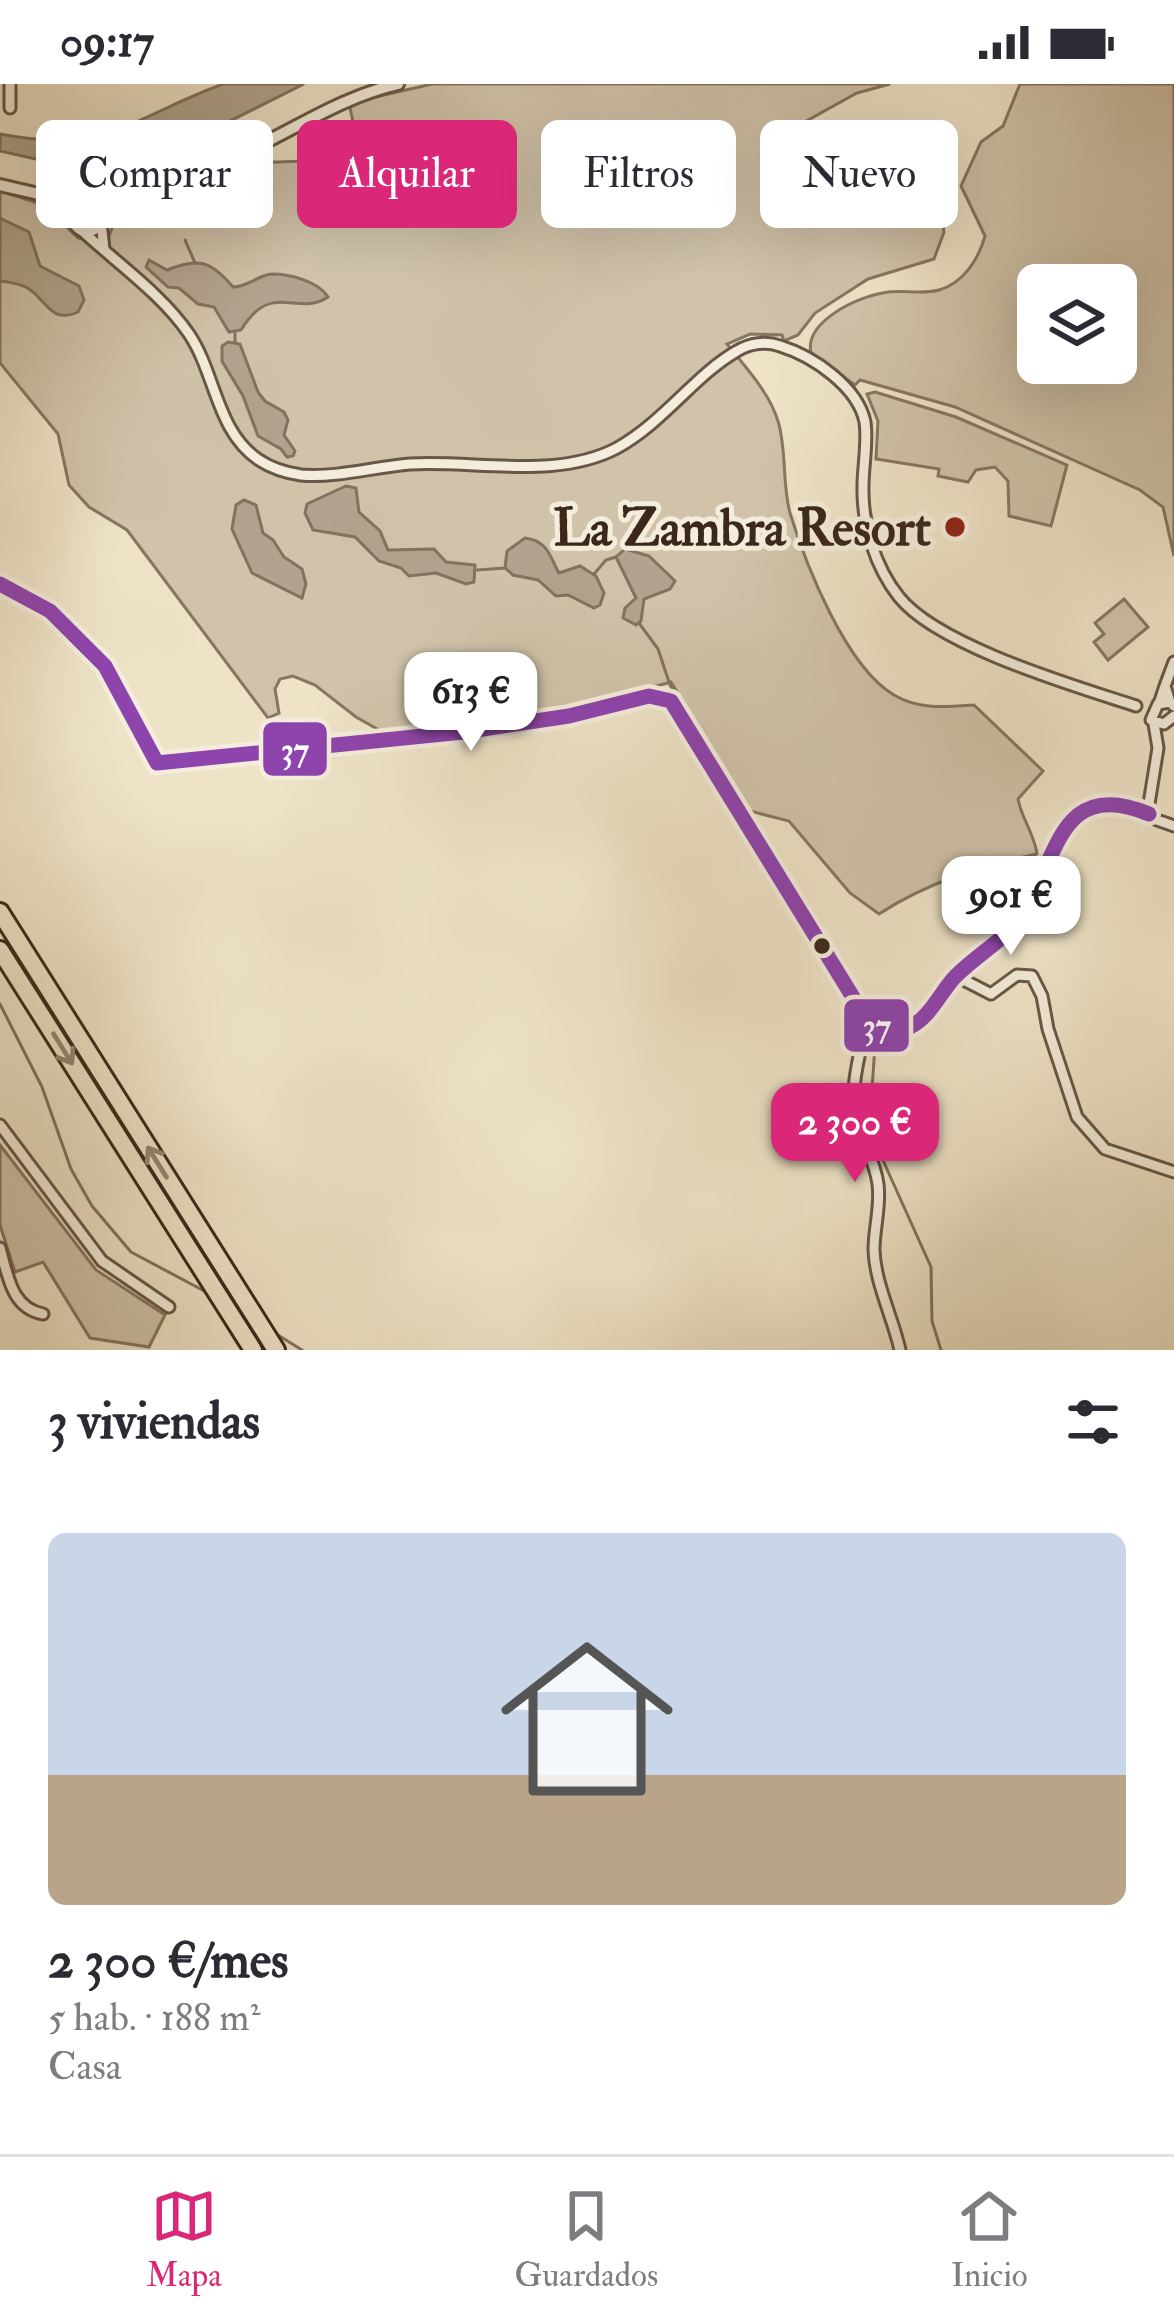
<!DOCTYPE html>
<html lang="es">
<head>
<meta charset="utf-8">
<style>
	body { margin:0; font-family:"IM FELL Double Pica",serif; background:#f2f2f3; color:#2b2b33; height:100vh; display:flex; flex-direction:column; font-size:45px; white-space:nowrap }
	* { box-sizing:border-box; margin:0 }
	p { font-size:39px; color:#7c7c81 }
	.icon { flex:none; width:66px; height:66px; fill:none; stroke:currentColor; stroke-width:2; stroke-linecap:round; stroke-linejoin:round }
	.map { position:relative; height:1266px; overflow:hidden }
	.details { display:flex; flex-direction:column; background:#fff; flex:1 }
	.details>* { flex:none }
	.hud { position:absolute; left:36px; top:36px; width:1104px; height:108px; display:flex; gap:24px }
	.tools { position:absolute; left:1017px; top:180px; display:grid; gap:24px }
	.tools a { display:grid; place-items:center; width:120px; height:120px; border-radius:18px; background:#fff; box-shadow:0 12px 48px #0002; font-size:60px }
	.price { position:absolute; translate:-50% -102px; padding:0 27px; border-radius:24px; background:#fff; color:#222; font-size:39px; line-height:78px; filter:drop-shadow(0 3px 6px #0008) }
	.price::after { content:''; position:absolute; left:50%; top:72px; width:36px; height:27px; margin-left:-18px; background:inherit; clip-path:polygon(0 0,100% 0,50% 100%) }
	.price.on { background:#db2777; color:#fff }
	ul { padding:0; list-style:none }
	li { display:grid; align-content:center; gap:24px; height:636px; padding:0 48px }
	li+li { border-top:3px solid #e1e1e2 }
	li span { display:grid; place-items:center; height:372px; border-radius:18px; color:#555 }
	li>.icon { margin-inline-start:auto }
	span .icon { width:216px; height:216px; fill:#fffc; stroke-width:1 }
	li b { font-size:51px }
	h2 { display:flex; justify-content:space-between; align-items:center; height:144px; padding:0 48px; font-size:51px }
	.tag { padding:0 42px; border-radius:18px; background:#fff; box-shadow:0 12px 48px #0002; font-size:42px; line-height:108px }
	.tag.on { background:#db2777; color:#fff }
	.status { display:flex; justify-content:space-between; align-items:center; height:84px; padding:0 60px; background:#fff; direction:ltr }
	.status svg { height:33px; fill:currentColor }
	.tabs { display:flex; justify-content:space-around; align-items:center; height:168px; border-top:3px solid #e1e1e2; background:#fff; font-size:33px; color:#7c7c81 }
	.tabs a { display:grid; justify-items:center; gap:6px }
	.tabs .on { color:#db2777 }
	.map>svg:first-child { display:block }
	.green { fill:#d0c3aa; stroke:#867662; stroke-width:3; fill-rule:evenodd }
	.water { fill:#b1a38d; stroke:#82725f; stroke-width:3 }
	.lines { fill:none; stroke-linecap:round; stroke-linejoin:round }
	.stream { stroke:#82725f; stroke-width:3 }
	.minor-casing { stroke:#685746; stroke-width:15 }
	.tertiary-casing { stroke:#685746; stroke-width:16 }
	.motorway-casing { stroke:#3b281b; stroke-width:22 }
	.minor { stroke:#f4eddb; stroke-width:9 }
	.tertiary { stroke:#f4eddb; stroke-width:10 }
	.motorway { stroke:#eee3c7; stroke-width:16 }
	.bus-1-casing { stroke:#f4eddb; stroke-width:24 }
	.bus-1 { stroke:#8e44ad; stroke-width:15 }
	.oneway { stroke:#948671 }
	.poi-dot { fill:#8f2418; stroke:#f4eddb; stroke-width:4.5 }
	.bus-dot { fill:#3b281b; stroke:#f4eddb; stroke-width:4.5 }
	.labels { text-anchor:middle; stroke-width:10; stroke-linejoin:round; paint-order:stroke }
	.poi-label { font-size:51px; font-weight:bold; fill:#3b281b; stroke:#f4eddb; text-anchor:end }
	.line-badge { stroke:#f4eddb; stroke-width:4.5 }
	.badge-label { font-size:33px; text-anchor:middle; font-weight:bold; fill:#fff }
</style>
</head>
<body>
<div class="status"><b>09:17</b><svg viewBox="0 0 49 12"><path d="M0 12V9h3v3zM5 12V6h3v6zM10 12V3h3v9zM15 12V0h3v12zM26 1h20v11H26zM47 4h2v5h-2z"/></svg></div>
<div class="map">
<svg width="1174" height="1266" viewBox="0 0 1174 1266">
	<rect width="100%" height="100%" fill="#eee3c7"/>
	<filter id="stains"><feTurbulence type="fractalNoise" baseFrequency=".00167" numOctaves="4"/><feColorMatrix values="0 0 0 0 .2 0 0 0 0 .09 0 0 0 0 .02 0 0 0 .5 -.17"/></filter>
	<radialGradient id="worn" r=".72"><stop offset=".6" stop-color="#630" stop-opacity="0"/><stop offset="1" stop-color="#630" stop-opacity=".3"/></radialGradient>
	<path class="green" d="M432 0H890L857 9 783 50 868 94 928 111 941 128 944 148 934 175 868 195 815 229 798 251 784 257 782 251 750 250 727 260C746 284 769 308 778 337 787 367 782 400 790 429 806 481 846 583 894 611 919 626 946 623 974 621L1043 687 1018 715C1022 736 1034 749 1037 770 981 782 928 798 879 830L850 809 789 737 750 727 671 598 569 626 388 651 356 633 315 601 293 592 280 595 275 605 279 629 268 634 127 446 89 423 69 401 58 350 0 279V107L44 121 78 154 106 161 115 135 129 122 244 79 307 77 360 50 363 41 353 38 349 19Z
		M1020 0H1174V472L1163 423 1140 406 955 323 860 296 855 301 811 269C804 238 857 213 883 209 901 205 922 211 939 206 964 199 979 174 985 152L961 102 981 58 1003 42ZM1038 201H1116V279H1038Z
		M875 308 956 333 1067 381 1051 442 1009 432 1008 397 995 383 976 386 968 398 938 392 939 385 876 375 878 337 867 310Z
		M1124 515 1148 543 1108 576 1094 558 1104 550 1095 539Z
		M0 1061 96 1186 165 1231 149 1263 90 1254 43 1178 15 1188 0 1141Z"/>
	<path class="water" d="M223 0H304L172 66 71 83 0 67V50C108 71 130 34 223 0Z
		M0 134 29 148 40 182 79 202 84 216 78 228C51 240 47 217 29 205 22 200 9 198 0 197Z
		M149 176 167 186C199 173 211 177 233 203 248 203 258 191 272 190 291 190 319 198 328 213 297 234 272 195 241 246L229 248 214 223 198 220 179 204 168 203 146 183Z
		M228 258 240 260 258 308 265 317 284 328 288 336 284 351 295 367 293 372 287 373 281 365 258 352 243 312 222 277V262Z
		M346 402 356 404 359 428 380 447 388 466 434 465 446 478 475 481 474 498 466 500 436 489 409 492 401 484 379 477 355 453 313 446 305 429 307 420Z
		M244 416 256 421 263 449 273 456 284 473 302 485 306 500 302 514 252 489 232 445 236 421Z
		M525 454C549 457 550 474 559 489L580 482 596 492 604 509 600 521 594 524 568 511 556 512 538 496 513 491 505 484 507 467Z
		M625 465 649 472 675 497 670 505 644 515 641 537 636 541 623 534 625 524 636 514 616 473Z"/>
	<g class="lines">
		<path class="stream" d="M96 82 112 97
			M139 126 160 135
			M185 156 195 179
			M235 258V249
			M477 486 505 484
			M594 490 606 476 616 473
			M639 539 658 565 670 601 746 724
			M0 920 42 1003 71 1085 92 1122 131 1168 208 1209
			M876 948 871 1019 877 1063 931 1183 932 1237 941 1266
			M273 1248 302 1266"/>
		<g class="minor-casing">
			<path id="minor" d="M10 24V0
				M101 138 104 165
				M78 143C114 177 161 209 189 250 216 290 216 347 259 376 271 384 287 389 301 391 338 394 373 383 410 380 475 376 557 396 617 364 664 338 695 291 737 267 750 259 766 257 780 262 813 272 858 303 865 338 868 358 863 382 863 402 862 440 875 483 899 513 938 562 1075 602 1136 622
				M0 500 50 527 105 582 157 679 463 648 569 632 649 612 671 617 867 936C881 945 894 949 910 943 929 934 940 910 953 895 975 871 1010 854 1026 825 1058 769 1062 694 1149 730
				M1165 602 1174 578
				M1159 620 1165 602 1170 618
				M1174 622 1170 618 1158 620 1151 636 1164 640 1174 632
				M1154 640 1158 664 1148 726 1157 736 1174 742
				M956 892 991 910 1017 891 1032 892 1042 912 1048 945 1077 1033 1105 1065 1174 1088
				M867 936C861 968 848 1003 857 1038 863 1059 875 1077 878 1100 881 1123 874 1143 874 1166 875 1199 893 1234 900 1266
				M0 1041 102 1177 169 1223
				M0 1164C8 1191 11 1224 43 1230"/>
		</g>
		<g class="tertiary-casing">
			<path id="tertiary" d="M0 101 82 120
				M87 119C149 110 206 88 262 60 308 37 347 12 398 0
				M73 133a14 14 0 1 1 28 0a14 14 0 1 1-28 0Z"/>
		</g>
		<g class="motorway-casing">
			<path id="motorway" d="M0 828 276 1266
				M0 866 253 1266"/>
		</g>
		<use href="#minor" class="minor"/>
		<use href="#tertiary" class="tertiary"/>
		<use href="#motorway" class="motorway"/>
		<g class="bus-1-casing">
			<path id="bus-1" d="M0 500 50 527 105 582 157 679 463 648 569 632 649 612 671 617 867 936C881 945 894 949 910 943 929 934 940 910 953 895 975 871 1010 854 1026 825 1058 769 1062 694 1149 730"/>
		</g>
		<use href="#bus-1" class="bus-1"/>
	</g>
	<defs><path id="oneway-shaft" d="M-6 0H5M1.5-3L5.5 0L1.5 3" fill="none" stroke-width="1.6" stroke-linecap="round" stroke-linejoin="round" transform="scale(3)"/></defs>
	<g class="oneway">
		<use href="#oneway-shaft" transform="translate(63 965) rotate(58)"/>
		<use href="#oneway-shaft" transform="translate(157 1078) rotate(-122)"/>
	</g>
	<circle class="poi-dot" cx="955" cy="443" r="12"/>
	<circle class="bus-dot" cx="822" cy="862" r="10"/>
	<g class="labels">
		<g class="poi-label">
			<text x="931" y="461">La Zambra Resort</text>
		</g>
	</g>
	<g class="line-badge">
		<rect x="261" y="636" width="68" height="58" rx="12" fill="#8e44ad"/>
		<rect x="842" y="913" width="69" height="57" rx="12" fill="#8e44ad"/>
	</g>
	<g class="badge-label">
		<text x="295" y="677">37</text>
		<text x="877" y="953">37</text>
	</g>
	<rect width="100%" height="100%" filter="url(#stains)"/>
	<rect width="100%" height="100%" fill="url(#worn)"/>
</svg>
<div class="tools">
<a><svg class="icon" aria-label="layers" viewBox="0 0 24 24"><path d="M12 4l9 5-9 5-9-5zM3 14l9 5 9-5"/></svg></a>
</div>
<b class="price" style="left:471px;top:670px">613 €</b>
<b class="price" style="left:1011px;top:874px">901 €</b>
<b class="price on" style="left:855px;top:1101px">2 300 €</b>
<div class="hud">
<a class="tag">Comprar</a>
<a class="tag on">Alquilar</a>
<a class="tag">Filtros</a>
<a class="tag">Nuevo</a>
</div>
</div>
<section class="details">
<h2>3 viviendas<svg class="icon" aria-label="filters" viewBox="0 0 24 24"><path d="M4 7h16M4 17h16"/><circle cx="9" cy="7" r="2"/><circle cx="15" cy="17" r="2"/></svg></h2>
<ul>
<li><span style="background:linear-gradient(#c9d6e8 65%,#b9a48a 0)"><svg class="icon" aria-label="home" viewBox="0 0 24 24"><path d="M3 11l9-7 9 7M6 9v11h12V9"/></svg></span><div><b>2 300 €/mes</b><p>5 hab. · 188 m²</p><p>Casa</p></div></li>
</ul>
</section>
<nav class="tabs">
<a class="on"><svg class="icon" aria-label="map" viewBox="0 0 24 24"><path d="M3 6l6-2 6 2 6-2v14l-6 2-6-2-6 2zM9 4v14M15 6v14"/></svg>Mapa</a>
<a><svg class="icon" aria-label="saved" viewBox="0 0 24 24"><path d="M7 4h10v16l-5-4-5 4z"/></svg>Guardados</a>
<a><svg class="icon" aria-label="home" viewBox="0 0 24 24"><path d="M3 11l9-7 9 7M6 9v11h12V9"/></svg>Inicio</a>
</nav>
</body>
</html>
